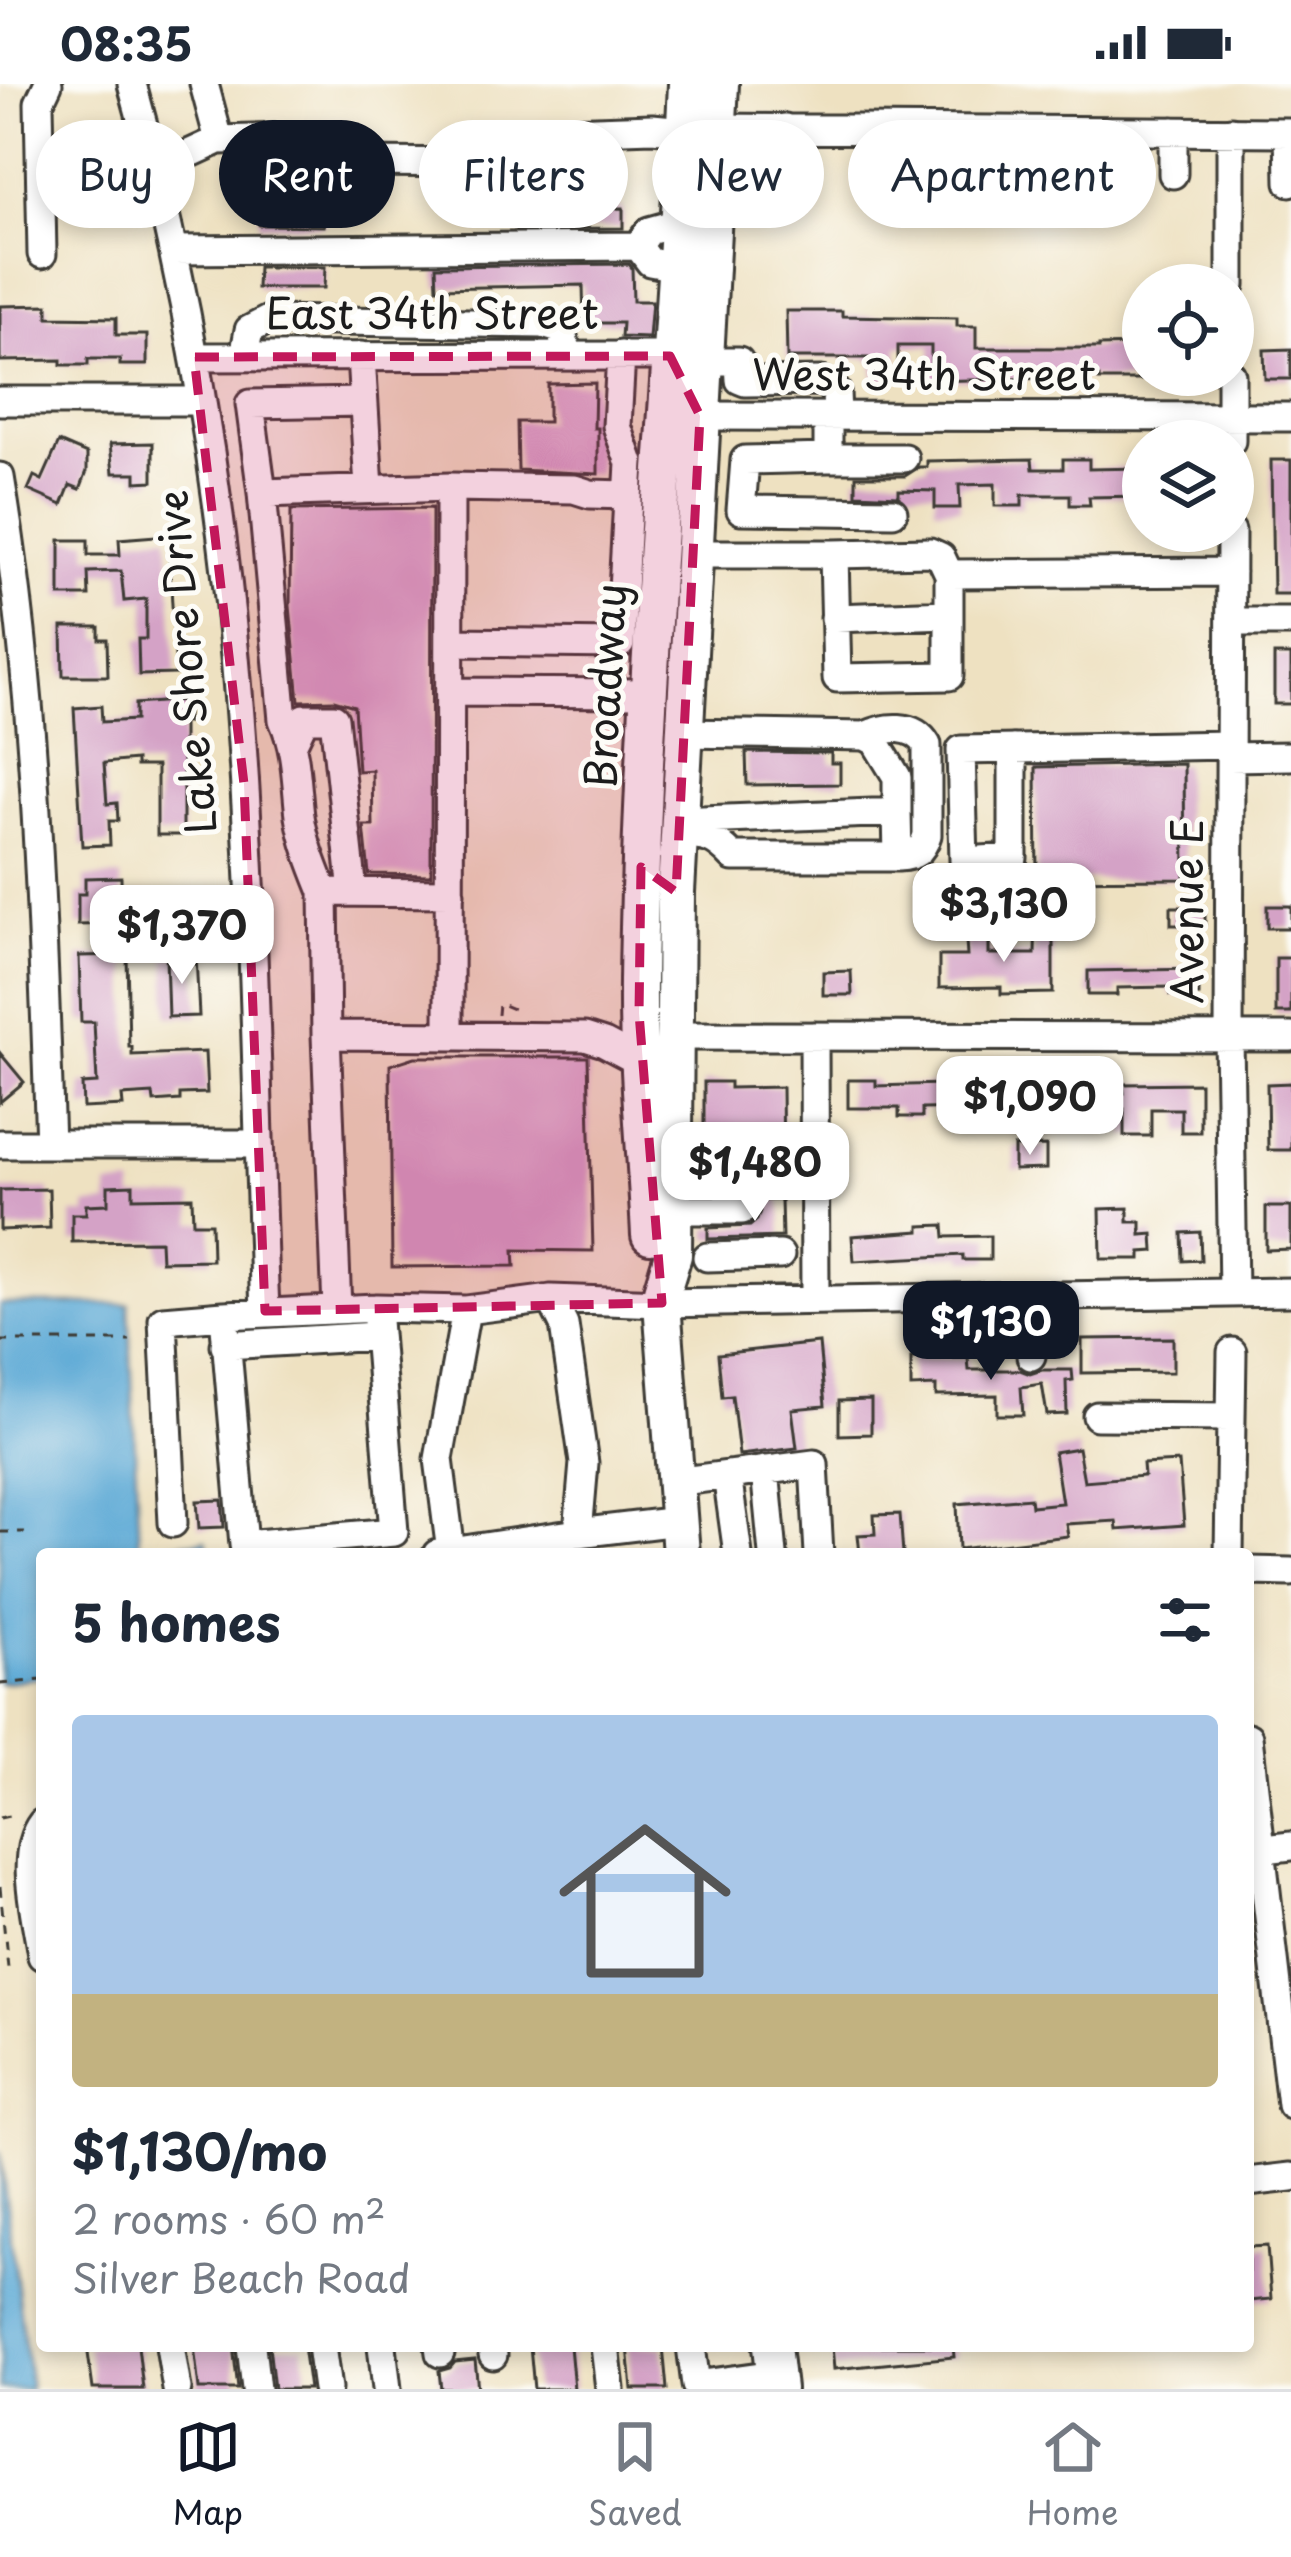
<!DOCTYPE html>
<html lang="en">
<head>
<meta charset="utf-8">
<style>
	body { margin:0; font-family:"Playpen Sans",sans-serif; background:#f2f2f3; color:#1f2937; height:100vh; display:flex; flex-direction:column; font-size:45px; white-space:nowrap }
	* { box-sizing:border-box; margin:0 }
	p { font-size:39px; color:#747a83 }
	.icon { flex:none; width:66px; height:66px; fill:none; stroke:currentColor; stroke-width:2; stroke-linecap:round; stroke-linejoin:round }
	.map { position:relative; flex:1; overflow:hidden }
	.panel { position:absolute; left:36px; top:1464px; width:1218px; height:804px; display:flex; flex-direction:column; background:#fff; border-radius:12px; box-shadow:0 6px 18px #0003 }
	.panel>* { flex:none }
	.hud { position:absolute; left:36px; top:36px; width:1221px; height:108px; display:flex; gap:24px }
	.buttons { position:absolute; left:1122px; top:180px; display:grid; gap:24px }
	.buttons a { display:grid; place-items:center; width:132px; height:132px; border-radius:50%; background:#fff; box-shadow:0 6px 18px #0003; font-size:60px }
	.price { position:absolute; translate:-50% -102px; padding:0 27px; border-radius:24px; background:#fff; color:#222; font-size:39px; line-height:78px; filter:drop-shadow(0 3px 6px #0008) }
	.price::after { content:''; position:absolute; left:50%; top:72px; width:36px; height:27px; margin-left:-18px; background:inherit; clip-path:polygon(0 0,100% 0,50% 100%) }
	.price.current { background:#111827; color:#fff }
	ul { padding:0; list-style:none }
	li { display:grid; align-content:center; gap:24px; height:636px; padding:0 36px }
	li span { display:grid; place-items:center; height:372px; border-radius:12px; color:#555 }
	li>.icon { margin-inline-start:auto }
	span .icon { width:216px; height:216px; fill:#fffc; stroke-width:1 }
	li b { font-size:51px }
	h2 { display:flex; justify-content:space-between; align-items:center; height:144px; padding:0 36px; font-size:51px }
	.tag { padding:0 42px; border-radius:54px; background:#fff; box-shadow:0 6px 18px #0003; font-size:42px; line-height:108px }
	.tag.current { background:#111827; color:#fff }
	.status { display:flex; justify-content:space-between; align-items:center; height:84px; padding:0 60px; background:#fff; direction:ltr }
	.status svg { height:33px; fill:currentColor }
	.menu { display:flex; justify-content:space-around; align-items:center; height:168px; border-top:3px solid #e0e1e3; background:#fff; font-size:33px; color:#747a83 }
	.menu a { display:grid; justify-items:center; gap:6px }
	.menu .current { color:#111827 }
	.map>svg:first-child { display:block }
	.water { fill:#5ca9d5; stroke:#3c6278; stroke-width:3 }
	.building { fill:#d4a2c6 }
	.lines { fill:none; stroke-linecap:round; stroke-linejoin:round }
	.minor-casing { stroke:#3c3a35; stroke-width:33 }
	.major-casing { stroke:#3c3a35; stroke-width:42 }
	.path { stroke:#3c3a35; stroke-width:3; stroke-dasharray:9 9; stroke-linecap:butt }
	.minor { stroke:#fff; stroke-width:27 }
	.major { stroke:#fff; stroke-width:36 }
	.marked { fill:#c2185b; fill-opacity:0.2; stroke:#c2185b; stroke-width:9; stroke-dasharray:24 15; stroke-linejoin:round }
	.labels { text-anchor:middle; stroke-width:10; stroke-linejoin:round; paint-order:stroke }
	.street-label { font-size:42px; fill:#1c1c1c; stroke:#fdfcf7 }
</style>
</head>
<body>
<div class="status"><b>08:35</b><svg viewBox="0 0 49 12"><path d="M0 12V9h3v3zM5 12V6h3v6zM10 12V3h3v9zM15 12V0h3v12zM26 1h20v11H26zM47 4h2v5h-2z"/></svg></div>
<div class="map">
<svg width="1291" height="2305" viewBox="0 0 1291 2305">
	<rect width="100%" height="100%" fill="#fdfcf7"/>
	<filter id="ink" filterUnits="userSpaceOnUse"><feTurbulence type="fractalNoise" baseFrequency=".00833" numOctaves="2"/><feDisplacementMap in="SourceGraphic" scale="24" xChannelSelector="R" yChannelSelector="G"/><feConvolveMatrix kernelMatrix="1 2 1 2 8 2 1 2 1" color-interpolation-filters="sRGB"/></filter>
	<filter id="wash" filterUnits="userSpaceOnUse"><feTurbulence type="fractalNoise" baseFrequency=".004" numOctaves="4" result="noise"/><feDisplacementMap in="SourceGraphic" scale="48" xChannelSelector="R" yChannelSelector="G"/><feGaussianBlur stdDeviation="2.7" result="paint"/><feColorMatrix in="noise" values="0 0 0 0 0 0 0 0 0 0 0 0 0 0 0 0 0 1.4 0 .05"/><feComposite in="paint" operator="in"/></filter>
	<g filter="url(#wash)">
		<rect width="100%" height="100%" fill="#eee1c1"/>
		<path class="water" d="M0 1220H129L139 1466 206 1456 209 1470H42V1593L0 1599Z
			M0 2067 30 2305H0Z"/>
		<g id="blocks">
			<path class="building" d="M259 122H324V142L259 141Z
				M623 124V144L515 145V125Z
				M629 180 632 184 633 217H652L649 254 621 253 622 239H584L583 201 437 204 436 182Z
				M258 183H325L324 204H257Z
				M48 221V233L116 234V251H147V281H120V275H88V281H61V276L0 277V222Z
				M786 227H842V232L957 234V242H976V264H1099V262L1141 261V296H1099V293L931 297V262H898V296H874V277H868V274H787Z
				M1291 265V295H1265L1264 266Z
				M595 299 594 344H598V390L518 386 517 338H548V300Z
				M59 358 87 370V387L80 405 70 401 62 421 28 406 34 392 42 396Z
				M153 359V397L136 398V389H113L110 360Z
				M1032 375 1033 385H1063V375H1089V385L1143 384V412L1089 413 1090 421H1070V411H1022V422H995V400L959 401 960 424H935V407L899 406V412L856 410V392H905L919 383H927V377Z
				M1271 376H1291V510H1273Z
				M432 424 431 791 369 790 364 742H373L372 686 358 687 354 622 334 616 299 617 290 522 291 426Z
				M168 451 176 590 139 591 138 555H146V515L124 517 121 487 88 488 89 512H60V456H88V471H120L119 455Z
				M62 543H99V555H107L108 592H63Z
				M1274 571H1291V620H1274Z
				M187 616V638H183V751H157V682H136V676L104 679 107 720 117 719 118 737H109L110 761 82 762 74 624 101 622 102 638 135 636V620Z
				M746 668 831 669V679H840V700L747 701Z
				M1184 680 1185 795 1037 796 1036 683Z
				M121 793 122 840 78 841V810H85V794Z
				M1267 822H1291V844H1267Z
				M1171 823H1205V841H1171Z
				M1036 825H1053V909L1001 910V903L939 904V872H967L966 856H989V870H1035Z
				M127 871 129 963H132V971L205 968 207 1009 180 1010V1016L154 1018 153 1010 122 1012 123 1022 83 1024 82 1000 97 999 94 938H81L79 872Z
				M196 872 199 932 168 933 166 873Z
				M1276 874H1291V929H1276Z
				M1199 885V911H1170V903L1117 904V911H1088V887Z
				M851 887 852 911H823V888Z
				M0 969 24 998 0 1018Z
				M415 973H588L593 1167 514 1166 515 1182 392 1183 390 981Z
				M848 996H876V1002L975 999V1004L993 1003 994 1045H979V1024L922 1025V1033H899V1024H848Z
				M704 998H730V1004L782 1003 783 1083H704Z
				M1200 999V1048H1181V1025H1151V1052H1124V1025L1058 1027V1001L1086 1000 1087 1009H1124L1123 1000Z
				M1291 999V1066H1268L1267 1000Z
				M1046 1062V1085L1014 1086V1063Z
				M133 1101V1114L192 1113 193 1139H211L212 1176 161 1177 160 1157 72 1158V1130H86V1121L108 1120V1102Z
				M49 1105 50 1144 0 1146V1106Z
				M757 1116H781L782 1153 708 1155V1144L750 1142 757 1136 760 1127Z
				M1266 1123H1291V1165L1266 1166Z
				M1128 1124V1138H1141V1151L1153 1150 1154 1167 1141 1168V1175H1101L1100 1125Z
				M944 1141 945 1153 990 1152V1176H963V1171L854 1177 852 1152 920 1147V1142Z
				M1200 1148 1201 1176 1183 1177 1182 1149Z
				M1173 1254V1288L1082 1289V1255Z
				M819 1259 825 1322 792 1325 797 1364 739 1371 732 1312 722 1313 718 1270Z
				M911 1274H968L969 1286H1020L1030 1290 1042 1286H1072L1073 1296 1066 1297 1067 1330 1047 1331 1042 1300 1021 1303 1023 1331H997V1311L936 1312V1302L911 1303Z
				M871 1316V1350L839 1351V1317Z
				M1078 1364 1084 1397 1144 1392 1143 1380 1179 1378 1184 1441 1117 1446 1116 1437 1066 1440 1068 1452 959 1465 957 1420 1030 1414 1031 1422 1062 1419 1054 1368Z
				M222 1416 224 1443 199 1444 197 1417Z
				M900 1430 903 1470H860L858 1451 875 1450 874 1431Z
				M1267 2162 1271 2215 1248 2217V2163Z
				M87 2262H138L143 2305H93Z
				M194 2262H233L238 2305H199Z
				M269 2262H303L309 2305H274Z
				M530 2262H570L574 2305H534Z
				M628 2262H663L667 2305H632Z
				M832 2262H953L954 2273 834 2285Z
				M475 2276 478 2305H441L439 2287 450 2284 455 2278Z"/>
		</g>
	</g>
	<g filter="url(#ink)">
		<use href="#blocks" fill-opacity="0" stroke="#3c3a35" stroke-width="3"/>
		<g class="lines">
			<g class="minor-casing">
				<path id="minor" d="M132 0C184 187 217 380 235 573 255 789 256 1010 265 1227
					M204 0 219 56
					M718 44 1291 48
					M785 44 786 89
					M1173 47V90
					M1231 47V201
					M1289 48 1290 98
					M154 86 219 56 312 53 335 78 541 79 568 47 652 44 684 47
					M173 166 638 162
					M42 170 39 19 48 0
					M676 183 650 178 638 162 649 147 678 139
					M361 272 369 404
					M194 273 670 272
					M244 273 249 246 268 236 543 240 560 245 569 271
					M704 277H739L740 296 745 298 822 297 836 307 837 333
					M0 317H202
					M700 332 1291 333
					M828 333V374L745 376 741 426 893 428
					M1231 357V291
					M828 374H904
					M0 393C37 614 42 837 50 1060
					M262 409 450 403
					M1231 447 1229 953 1233 1208
					M693 470H834
					M949 490 941 473 930 468 834 470 837 594 949 592V490L1231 488
					M835 534 948 530
					M1231 538H1291
					M450 558 620 560 630 379 617 342 621 271
					M450 608 650 609
					M683 649 865 652 875 657 897 693V728
					M865 652C886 642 914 639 927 661V751C922 768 915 772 898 773
					M293 659 305 634H334L353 808
					M1013 665V774L964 777 961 666 1230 661
					M1230 673 1291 672
					M678 751C706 752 713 752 733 773H898L897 728 702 736 695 751
					M324 808C314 783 304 759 300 732 296 699 297 667 283 636L262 409 250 320 363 318
					M326 951 585 953 604 959 642 979
					M449 952 450 403 574 405 590 410 627 411
					M673 952 1291 953
					M814 952 815 1216
					M0 1060H258
					M673 1126H742
					M707 1173 780 1171
					M1029 1212 1031 1272
					M551 1215 564 1241 584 1379 578 1449 678 1437
					M337 1225 326 951 324 808 450 809
					M224 1231 376 1224 466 1226 551 1215 662 1219 1291 1208
					M225 1261 377 1252
					M1097 1332 1231 1333
					M765 1386 773 1470
					M727 1391 738 1470
					M674 1398 814 1380 819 1470
					M173 1439 163 1236 224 1231 244 1461 394 1448 376 1224
					M451 1468 578 1449
					M437 1470 451 1468 439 1375 466 1226
					M1229 1470 1232 1268
					M1248 1487 1291 1488
					M1248 1653 1291 2021
					M42 1739C18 1770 37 1835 42 1872
					M1248 1767 1291 1762
					M1248 2098 1291 2093
					M170 2262 177 2305
					M251 2262 256 2305
					M321 2262 327 2305
					M382 2262 387 2305
					M439 2262 440 2269
					M492 2262 493 2271
					M605 2262 610 2305
					M691 2262 696 2301 775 2290"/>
			</g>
			<g class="major-casing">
				<path id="major" d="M650 1151C646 1067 637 982 638 897 642 598 673 299 687 0
					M681 1470 662 1219V1207L673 1171 676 808 720 0
					M772 2262 777 2305"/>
			</g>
			<path class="path" d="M1248 221V272
				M498 931 499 919 518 927
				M0 1257H130
				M0 1448H25
				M0 1600 42 1596
				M0 1734 17 1730
				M0 1803 8 1884 0 1885"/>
			<use href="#minor" class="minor"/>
			<use href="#major" class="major"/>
		</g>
	</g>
	<path class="marked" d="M670 272 700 332 676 808 641 783 639 929 662 1219 265 1227 244 700 194 273Z"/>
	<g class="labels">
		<g class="street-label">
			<text x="432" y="245">East 34th Street</text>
			<text x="924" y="306">West 34th Street</text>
			<text transform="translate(187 578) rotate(-95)" y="15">Lake Shore Drive</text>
			<text transform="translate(606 602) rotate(-87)" y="15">Broadway</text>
			<text transform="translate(1188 827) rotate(-90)" y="15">Avenue E</text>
		</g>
	</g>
</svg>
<div class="buttons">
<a><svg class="icon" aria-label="locate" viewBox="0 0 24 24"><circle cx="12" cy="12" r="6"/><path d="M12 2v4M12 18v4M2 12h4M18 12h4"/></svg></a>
<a><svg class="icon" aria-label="layers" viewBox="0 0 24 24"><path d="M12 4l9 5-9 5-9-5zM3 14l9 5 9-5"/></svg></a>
</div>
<b class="price" style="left:1004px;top:881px">$3,130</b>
<b class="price" style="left:182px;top:903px">$1,370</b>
<b class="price" style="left:1030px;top:1074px">$1,090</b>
<b class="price" style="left:755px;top:1140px">$1,480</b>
<b class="price current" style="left:991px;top:1299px">$1,130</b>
<div class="hud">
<a class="tag">Buy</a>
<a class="tag current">Rent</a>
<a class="tag">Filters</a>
<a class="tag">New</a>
<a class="tag">Apartment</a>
</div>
<section class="panel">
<h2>5 homes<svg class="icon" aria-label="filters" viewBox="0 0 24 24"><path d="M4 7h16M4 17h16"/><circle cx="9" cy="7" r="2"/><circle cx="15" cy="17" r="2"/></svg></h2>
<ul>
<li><span style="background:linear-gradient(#a9c7e8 75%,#c2b280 0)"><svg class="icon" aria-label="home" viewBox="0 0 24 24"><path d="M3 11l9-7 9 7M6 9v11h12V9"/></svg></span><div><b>$1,130/mo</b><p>2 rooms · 60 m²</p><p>Silver Beach Road</p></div></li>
</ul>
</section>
</div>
<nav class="menu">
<a class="current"><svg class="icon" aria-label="map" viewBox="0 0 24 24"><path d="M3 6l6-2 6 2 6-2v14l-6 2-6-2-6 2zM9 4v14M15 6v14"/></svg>Map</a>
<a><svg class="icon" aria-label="saved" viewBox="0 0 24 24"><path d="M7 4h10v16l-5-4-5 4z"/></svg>Saved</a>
<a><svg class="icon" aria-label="home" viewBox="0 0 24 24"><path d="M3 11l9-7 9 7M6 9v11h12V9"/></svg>Home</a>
</nav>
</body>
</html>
